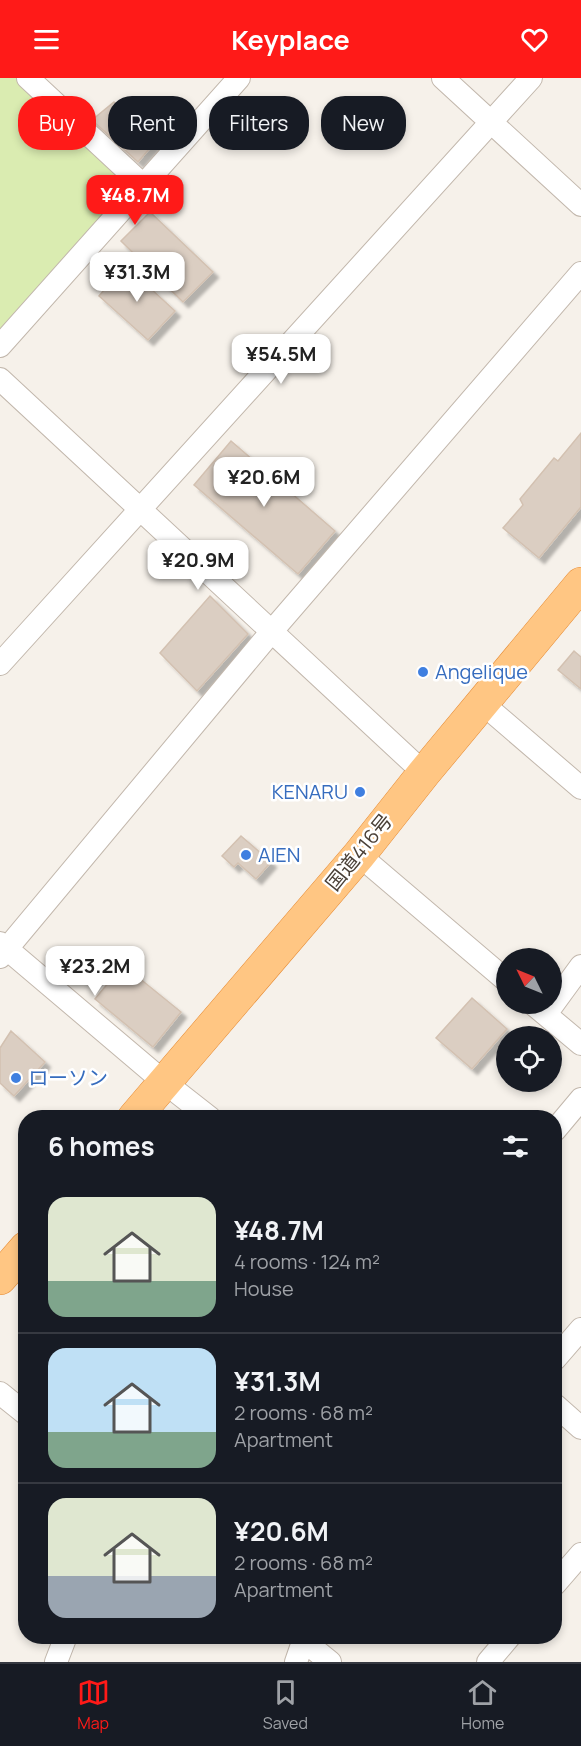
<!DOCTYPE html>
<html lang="en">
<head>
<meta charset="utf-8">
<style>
	body { margin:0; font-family:Manrope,"Noto Sans JP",sans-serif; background:#242831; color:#f1f3f6; height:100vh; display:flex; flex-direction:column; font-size:22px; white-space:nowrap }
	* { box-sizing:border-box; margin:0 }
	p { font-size:20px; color:#9ea1a6 }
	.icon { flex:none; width:33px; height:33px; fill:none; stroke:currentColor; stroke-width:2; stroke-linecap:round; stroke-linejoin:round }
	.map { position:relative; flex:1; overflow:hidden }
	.details { position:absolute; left:18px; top:1032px; width:544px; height:534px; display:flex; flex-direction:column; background:#171b24; border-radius:24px; box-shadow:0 3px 9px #0003 }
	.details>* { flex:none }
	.top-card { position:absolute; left:18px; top:18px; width:546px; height:54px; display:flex; gap:12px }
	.needle { width:39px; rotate:313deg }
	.controls { position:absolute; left:496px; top:870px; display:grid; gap:12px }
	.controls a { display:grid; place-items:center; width:66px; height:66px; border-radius:50%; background:#171b24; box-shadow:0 3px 9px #0003; font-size:30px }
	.price { position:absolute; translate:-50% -51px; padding:0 14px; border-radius:12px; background:#fff; color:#222; font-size:20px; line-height:39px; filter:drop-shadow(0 2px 3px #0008) }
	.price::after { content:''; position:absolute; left:50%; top:36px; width:18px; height:14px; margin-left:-9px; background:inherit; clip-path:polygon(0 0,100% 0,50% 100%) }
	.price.active { background:#ff1a18; color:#fff }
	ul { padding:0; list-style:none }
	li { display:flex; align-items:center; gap:18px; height:150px; padding:0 30px }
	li+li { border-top:2px solid #363941 }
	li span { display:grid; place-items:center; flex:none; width:168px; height:120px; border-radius:18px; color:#555 }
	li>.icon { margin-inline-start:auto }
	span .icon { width:72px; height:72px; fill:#fffc; stroke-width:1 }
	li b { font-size:26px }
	h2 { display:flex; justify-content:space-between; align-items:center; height:72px; padding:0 30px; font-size:26px }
	.pill { padding:0 21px; border-radius:24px; background:#171b24; box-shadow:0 3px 9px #0003; font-size:21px; line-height:54px }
	.pill.active { background:#ff1a18; color:#fff }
	header { display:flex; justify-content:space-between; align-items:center; height:78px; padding:0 30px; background:#ff1a18; color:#fff; font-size:27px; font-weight:700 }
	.dock { display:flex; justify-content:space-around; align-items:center; height:84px; border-top:2px solid #363941; background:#171b24; font-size:16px; color:#9ea1a6 }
	.dock a { display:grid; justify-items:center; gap:3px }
	.dock .active { color:#ff1a18 }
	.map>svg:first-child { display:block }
	.green { fill:#daecb1 }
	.building { fill:#dbcec2; stroke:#d3c1b1; stroke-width:1.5; filter:url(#shadow) }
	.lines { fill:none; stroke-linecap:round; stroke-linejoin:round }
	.minor-casing { stroke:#c2b7ac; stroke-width:24 }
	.trunk-casing { stroke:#e68b34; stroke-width:34 }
	.minor { stroke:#fff; stroke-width:22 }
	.trunk { stroke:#ffc683; stroke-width:33 }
	.shop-dot { fill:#3f7fe0; stroke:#fff; stroke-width:2 }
	.labels { text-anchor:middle; stroke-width:5; stroke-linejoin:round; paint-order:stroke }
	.shop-label { font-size:20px; fill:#366cbe; stroke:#fff; text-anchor:start }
	.street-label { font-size:20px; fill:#4a4037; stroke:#fff }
</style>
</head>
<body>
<header><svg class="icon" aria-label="menu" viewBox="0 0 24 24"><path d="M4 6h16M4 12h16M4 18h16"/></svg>Keyplace<svg class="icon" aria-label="heart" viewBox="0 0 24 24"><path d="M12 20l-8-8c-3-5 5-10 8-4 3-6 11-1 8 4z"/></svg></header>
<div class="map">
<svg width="581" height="1584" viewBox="0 0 581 1584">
	<defs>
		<filter id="shadow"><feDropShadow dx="5.5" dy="5.5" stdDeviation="1.5" flood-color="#0004"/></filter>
	</defs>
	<rect width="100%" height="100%" fill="#f6f1ea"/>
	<path class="green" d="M0 0H23L137 104 0 253Z"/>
	<path class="building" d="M114 24 156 63 138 84 92 42Z
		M150 134 213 194 183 224 121 163Z
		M125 187 175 233 148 262 99 218Z
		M581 355V429L539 480 503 450 523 427 520 421 554 380 558 383Z
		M231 363 335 453 298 496 194 407Z
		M210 518 248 556 197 613 160 575Z
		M574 573 581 579V611L558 592Z
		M241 758 271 784 256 801 238 785 234 789 222 778Z
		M123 887 181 934 153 969 95 921Z
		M472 920 507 951 472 991 436 960Z
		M11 953 45 984 14 1018 0 1005V970Z"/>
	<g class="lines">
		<g class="minor-casing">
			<path id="minor" d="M28 0 144 108
				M443 0 581 127
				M0 268 239 0
				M0 301 424 695
				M0 586 531 0
				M482 625 581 710
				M359 777 507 903
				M0 865 164 1004 210 1040
				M0 879 272 553 581 195
				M533 926 581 966
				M546 936 581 888
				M555 1052 581 1021
				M555 1281 581 1251
				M0 1315 26 1336
				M555 1327 581 1350
				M555 1506 581 1476
				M298 1558 330 1584
				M56 1584 66 1558
				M296 1584 305 1558
				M488 1584 510 1558"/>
		</g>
		<g class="trunk-casing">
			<path id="trunk" d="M134 1040 359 777 424 695 581 506
				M0 1200 26 1170"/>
		</g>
		<use href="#minor" class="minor"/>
		<use href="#trunk" class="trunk"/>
	</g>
	<g class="shop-dot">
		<circle cx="423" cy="594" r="6"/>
		<circle cx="360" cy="714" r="6"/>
		<circle cx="246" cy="777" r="6"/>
		<circle cx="16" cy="1000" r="6"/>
	</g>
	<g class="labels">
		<g class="shop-label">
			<text x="435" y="601">Angelique</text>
			<text x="348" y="721" text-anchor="end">KENARU</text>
			<text x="258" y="784">AIEN</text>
			<text x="28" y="1007">ローソン</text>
		</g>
		<g class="street-label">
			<text transform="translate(359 774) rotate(-51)" y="7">国道416号</text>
		</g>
	</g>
</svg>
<div class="controls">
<a><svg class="needle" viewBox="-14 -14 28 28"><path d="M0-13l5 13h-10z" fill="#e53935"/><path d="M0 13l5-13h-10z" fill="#9ea1a6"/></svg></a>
<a><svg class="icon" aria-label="locate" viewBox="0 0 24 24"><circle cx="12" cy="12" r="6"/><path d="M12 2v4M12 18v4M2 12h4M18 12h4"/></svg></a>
</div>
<b class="price active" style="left:135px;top:148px">¥48.7M</b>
<b class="price" style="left:137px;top:225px">¥31.3M</b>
<b class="price" style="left:281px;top:307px">¥54.5M</b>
<b class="price" style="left:264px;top:430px">¥20.6M</b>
<b class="price" style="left:198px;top:513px">¥20.9M</b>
<b class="price" style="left:95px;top:919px">¥23.2M</b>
<div class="top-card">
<a class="pill active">Buy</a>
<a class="pill">Rent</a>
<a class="pill">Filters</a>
<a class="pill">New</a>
</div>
<section class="details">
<h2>6 homes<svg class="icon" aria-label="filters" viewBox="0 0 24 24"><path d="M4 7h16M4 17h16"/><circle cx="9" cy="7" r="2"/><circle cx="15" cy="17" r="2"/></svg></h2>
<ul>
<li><span style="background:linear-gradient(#dfe7d0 70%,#7fa58c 0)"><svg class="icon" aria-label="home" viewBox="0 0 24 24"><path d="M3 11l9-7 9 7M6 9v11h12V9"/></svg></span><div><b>¥48.7M</b><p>4 rooms · 124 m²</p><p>House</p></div></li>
<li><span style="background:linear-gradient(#bfe0f5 70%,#7fa58c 0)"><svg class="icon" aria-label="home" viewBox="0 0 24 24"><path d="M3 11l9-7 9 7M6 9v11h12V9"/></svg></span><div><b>¥31.3M</b><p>2 rooms · 68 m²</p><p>Apartment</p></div></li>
<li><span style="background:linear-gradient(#dfe7d0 65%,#9aa5b1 0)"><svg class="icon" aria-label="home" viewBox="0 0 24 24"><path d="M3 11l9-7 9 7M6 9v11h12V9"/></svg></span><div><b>¥20.6M</b><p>2 rooms · 68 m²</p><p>Apartment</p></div></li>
</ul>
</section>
</div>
<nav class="dock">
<a class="active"><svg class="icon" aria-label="map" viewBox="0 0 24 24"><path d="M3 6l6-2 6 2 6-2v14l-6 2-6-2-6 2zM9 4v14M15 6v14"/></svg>Map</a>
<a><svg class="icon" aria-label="saved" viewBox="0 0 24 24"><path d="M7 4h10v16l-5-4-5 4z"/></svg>Saved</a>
<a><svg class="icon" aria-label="home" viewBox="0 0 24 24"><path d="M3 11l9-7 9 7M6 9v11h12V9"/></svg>Home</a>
</nav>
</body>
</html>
